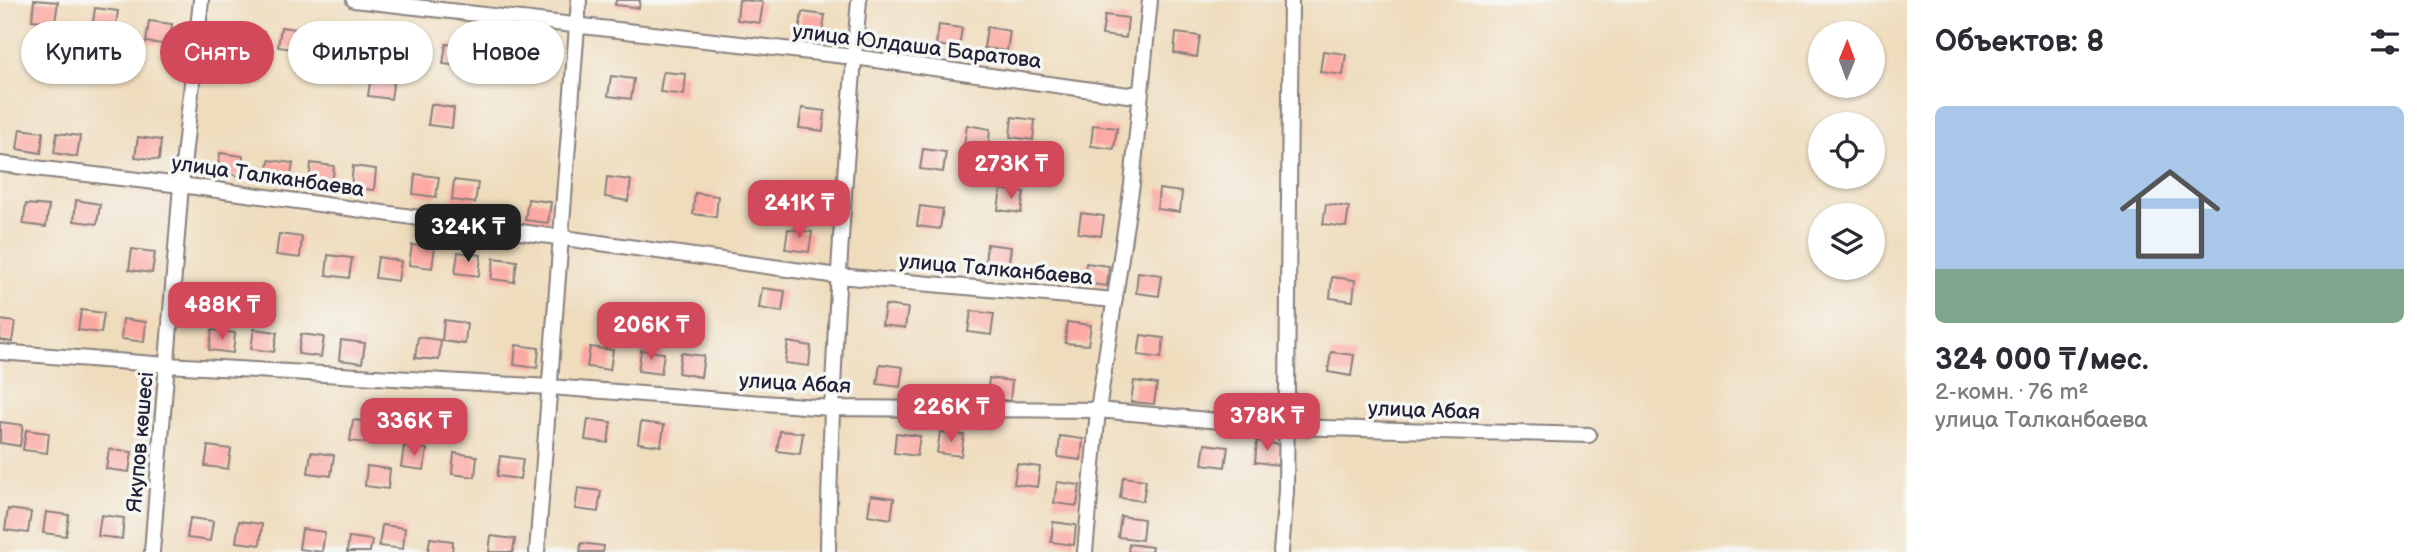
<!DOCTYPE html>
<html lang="ru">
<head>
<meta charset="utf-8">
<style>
	body { margin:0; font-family:"Balsamiq Sans",sans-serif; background:#f7f7f7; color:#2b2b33; height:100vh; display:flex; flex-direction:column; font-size:26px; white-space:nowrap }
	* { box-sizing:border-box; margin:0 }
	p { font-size:23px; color:#7c7c81 }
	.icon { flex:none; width:38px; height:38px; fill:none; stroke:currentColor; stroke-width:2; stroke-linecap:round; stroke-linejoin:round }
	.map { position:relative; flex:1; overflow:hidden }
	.side { display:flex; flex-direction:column; background:#fff; width:525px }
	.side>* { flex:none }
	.guide { position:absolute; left:21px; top:21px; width:665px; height:63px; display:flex; gap:14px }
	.needle { width:46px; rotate:1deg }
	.buttons { position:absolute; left:1808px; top:21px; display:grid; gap:14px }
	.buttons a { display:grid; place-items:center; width:77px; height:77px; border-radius:50%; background:#fff; box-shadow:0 2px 5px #0004; font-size:35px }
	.price { position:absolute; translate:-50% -60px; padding:0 16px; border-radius:14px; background:#d1495b; color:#fff; font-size:23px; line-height:46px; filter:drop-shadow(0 2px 4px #0008) }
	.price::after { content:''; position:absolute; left:50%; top:42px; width:21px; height:16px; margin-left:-10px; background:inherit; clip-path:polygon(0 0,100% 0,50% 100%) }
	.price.selected { background:#222; color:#fff }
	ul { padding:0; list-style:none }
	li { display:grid; align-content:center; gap:14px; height:371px; padding:0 28px }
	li+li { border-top:2px solid #e1e1e2 }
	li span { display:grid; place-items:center; height:217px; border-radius:10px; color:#555 }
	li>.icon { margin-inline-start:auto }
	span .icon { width:126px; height:126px; fill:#fffc; stroke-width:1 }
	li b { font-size:30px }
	h2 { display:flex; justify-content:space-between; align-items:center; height:84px; padding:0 28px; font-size:30px }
	.tag { padding:0 24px; border-radius:32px; background:#fff; box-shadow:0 2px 5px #0004; font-size:24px; line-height:63px }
	.tag.selected { background:#d1495b; color:#fff }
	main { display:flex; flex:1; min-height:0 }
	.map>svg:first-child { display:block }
	.building { fill:#fca9a3 }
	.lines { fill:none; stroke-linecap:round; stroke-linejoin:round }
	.minor-casing { stroke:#887f7c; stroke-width:18 }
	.minor { stroke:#fff; stroke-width:14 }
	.labels { text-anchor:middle; stroke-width:7; stroke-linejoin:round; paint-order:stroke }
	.street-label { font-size:21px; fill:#22223b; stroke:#f6f6f2 }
</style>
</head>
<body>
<main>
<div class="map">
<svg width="1907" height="552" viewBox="0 0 1907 552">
	<rect width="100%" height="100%" fill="#f6f6f2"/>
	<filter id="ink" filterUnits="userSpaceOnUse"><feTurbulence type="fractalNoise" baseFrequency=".0143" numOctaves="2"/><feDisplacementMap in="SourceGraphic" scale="14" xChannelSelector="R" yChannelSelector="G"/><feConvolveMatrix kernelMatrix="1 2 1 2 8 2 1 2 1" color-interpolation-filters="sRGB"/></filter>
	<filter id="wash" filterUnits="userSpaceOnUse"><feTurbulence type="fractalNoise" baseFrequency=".00686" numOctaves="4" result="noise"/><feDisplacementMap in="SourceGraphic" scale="28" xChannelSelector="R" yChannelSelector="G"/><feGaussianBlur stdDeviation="1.57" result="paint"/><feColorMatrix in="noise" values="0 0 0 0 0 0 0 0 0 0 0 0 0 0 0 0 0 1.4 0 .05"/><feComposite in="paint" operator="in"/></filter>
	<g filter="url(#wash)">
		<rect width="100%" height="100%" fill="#efdcbc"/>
		<g id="blocks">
			<path class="building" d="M34 0 58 2 55 22 32 20Z
				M616 0H640L639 8 615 5Z
				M739 0 763 2 760 23 737 20Z
				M95 8 118 11 115 31 92 28Z
				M802 12 825 15 822 35 799 32Z
				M1105 15 1128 18 1126 38 1102 35Z
				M149 21 172 24 170 45 146 42Z
				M939 25 962 28 959 48 936 45Z
				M281 27 304 30 301 50 278 47Z
				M987 27 1010 31 1007 51 984 48Z
				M240 29 264 32 261 52 238 49Z
				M1176 33 1200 36 1197 57 1174 53Z
				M335 36 359 39 356 59 333 56Z
				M446 44 469 47 466 67 443 64Z
				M390 46 414 49 411 69 388 66Z
				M1323 51 1346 54 1343 75 1320 72Z
				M492 56 516 59 513 79 490 76Z
				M663 72 686 74 684 95 660 92Z
				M371 76 394 79 391 99 368 96Z
				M611 76 634 79 631 99 608 96Z
				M431 104 454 108 452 128 428 125Z
				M802 108 825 111 823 131 799 128Z
				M1012 117 1035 120 1033 140 1010 137Z
				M967 125 990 129 988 149 964 146Z
				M1093 125 1117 128 1114 149 1091 146Z
				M20 129 43 132 41 153 17 149Z
				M57 133 80 136 77 157 54 153Z
				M138 137 161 140 159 160 135 157Z
				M923 149 946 152 943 172 920 169Z
				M220 153 243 156 241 176 217 173Z
				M269 160 293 163 290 183 267 180Z
				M311 163 334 166 332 186 309 183Z
				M353 166 376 169 374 190 351 187Z
				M415 174 439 177 436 197 413 194Z
				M607 177 631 180 628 201 605 197Z
				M454 180 478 183 475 203 452 200Z
				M1001 189 1024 192 1021 213 998 210Z
				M1159 189 1182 192 1180 212 1157 209Z
				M695 193 718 196 716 217 693 214Z
				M528 199 551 202 548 223 525 220Z
				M76 200 100 204 97 224 74 221Z
				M26 204 49 206 46 227 23 224Z
				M1326 204 1349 207 1346 227 1323 224Z
				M920 206 943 209 940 229 917 226Z
				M1081 213 1104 216 1101 236 1078 233Z
				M788 229 812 232 809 252 785 249Z
				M279 234 302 237 300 258 276 255Z
				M987 244 1011 247 1008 268 985 264Z
				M412 245 435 247 432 268 409 265Z
				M132 249 155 252 152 273 129 270Z
				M458 252 481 255 479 276 455 273Z
				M328 255 352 258 349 278 326 275Z
				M378 257 401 261 398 281 375 278Z
				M494 258 517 261 514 282 491 279Z
				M1086 263 1109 266 1107 286 1084 283Z
				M1138 272 1162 275 1159 296 1136 293Z
				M1332 277 1355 280 1353 301 1330 298Z
				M762 288 785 291 782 312 759 308Z
				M885 305 908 308 905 328 882 325Z
				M81 310 104 313 101 333 78 330Z
				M971 311 994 314 991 335 968 332Z
				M123 319 146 322 144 342 121 339Z
				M0 320 15 322 12 342 0 340Z
				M444 320 467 323 465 344 442 341Z
				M1067 322 1091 325 1088 345 1065 343Z
				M254 329 277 332 274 352 251 349Z
				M212 330 235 333 233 353 209 350Z
				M301 334 324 337 321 357 298 354Z
				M1141 335 1164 338 1161 358 1138 355Z
				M418 337 441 340 439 360 415 358Z
				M341 340 365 343 362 363 339 360Z
				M788 342 811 346 809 366 785 363Z
				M516 345 539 348 537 368 514 365Z
				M590 347 613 350 610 370 587 367Z
				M641 350 664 353 661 374 638 371Z
				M1331 352 1354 355 1351 376 1328 372Z
				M681 353 704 356 701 377 678 373Z
				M880 364 903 367 900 387 877 384Z
				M989 378 1012 381 1010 401 987 398Z
				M1134 381 1157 384 1154 404 1131 402Z
				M588 419 611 422 608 443 585 440Z
				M353 420 376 423 373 444 350 441Z
				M0 422 23 425 20 446 0 443Z
				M641 422 664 425 661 446 638 443Z
				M26 430 49 433 47 453 23 450Z
				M780 431 803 433 800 454 777 451Z
				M940 432 964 435 961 456 937 453Z
				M896 433 920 436 917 456 894 453Z
				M1060 436 1083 439 1081 460 1058 457Z
				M1257 441 1280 445 1278 465 1255 462Z
				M1205 444 1228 447 1225 467 1202 464Z
				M208 446 231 449 228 469 205 466Z
				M404 446 427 449 424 470 401 467Z
				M109 449 132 452 129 472 106 469Z
				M311 452 334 455 331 476 308 473Z
				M454 453 477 456 475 477 452 474Z
				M500 456 523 459 520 479 497 476Z
				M1017 464 1040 467 1037 487 1014 484Z
				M367 466 390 469 388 489 365 486Z
				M1123 477 1146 480 1143 501 1120 498Z
				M1057 482 1080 485 1077 506 1054 503Z
				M578 488 601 491 598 512 575 509Z
				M871 495 894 498 891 519 868 515Z
				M8 509 31 512 28 533 5 530Z
				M46 512 69 515 66 536 43 533Z
				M101 515 124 518 122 539 98 536Z
				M1121 516 1144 519 1142 540 1118 537Z
				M190 518 213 521 210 541 187 538Z
				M239 521 262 524 260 545 236 542Z
				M1053 522 1076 525 1074 545 1051 542Z
				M382 525 405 528 403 549 379 546Z
				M302 529 325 532 322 552 299 549Z
				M491 536 515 539 513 552H489Z
				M349 537 372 540 370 552H347Z
				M430 538 453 541 452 552H428Z
				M581 543 604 546 603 552H580Z
				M1129 544 1152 547 1151 552H1128Z"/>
		</g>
	</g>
	<g filter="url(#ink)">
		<use href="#blocks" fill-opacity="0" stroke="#887f7c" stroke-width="2"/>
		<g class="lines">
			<g class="minor-casing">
				<path id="minor" d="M354 0 854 57 1128 95 1141 92
					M0 164 181 185 838 276 1115 300
					M0 352 167 365 550 387 830 408 1098 410 1286 427 1589 435
					M152 552 181 185 201 0
					M537 552 579 0
					M828 552C831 367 843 184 859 0
					M1085 552 1098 410 1132 184 1150 0
					M1281 552 1286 491 1291 0"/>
			</g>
			<use href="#minor" class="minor"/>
		</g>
	</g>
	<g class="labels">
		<g class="street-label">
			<text transform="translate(917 46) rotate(7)" y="7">улица Юлдаша Баратова</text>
			<text transform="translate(268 176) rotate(8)" y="7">улица Талканбаева</text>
			<text transform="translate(996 269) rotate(5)" y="7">улица Талканбаева</text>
			<text transform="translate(795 383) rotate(3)" y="7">улица Абая</text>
			<text transform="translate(1424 410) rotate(2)" y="7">улица Абая</text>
			<text transform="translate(140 442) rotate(-85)" y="7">Якупов көшесі</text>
		</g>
	</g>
</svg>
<div class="buttons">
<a><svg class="needle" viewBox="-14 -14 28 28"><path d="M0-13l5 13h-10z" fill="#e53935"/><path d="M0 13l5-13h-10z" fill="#7c7c81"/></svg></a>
<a><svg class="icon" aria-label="locate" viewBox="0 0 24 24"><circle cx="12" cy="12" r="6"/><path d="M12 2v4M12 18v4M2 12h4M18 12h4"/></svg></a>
<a><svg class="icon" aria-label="layers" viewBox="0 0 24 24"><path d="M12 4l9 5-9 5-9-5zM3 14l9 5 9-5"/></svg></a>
</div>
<b class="price" style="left:1011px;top:201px">273K ₸</b>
<b class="price" style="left:799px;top:240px">241K ₸</b>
<b class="price selected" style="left:468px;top:264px">324K ₸</b>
<b class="price" style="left:222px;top:342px">488K ₸</b>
<b class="price" style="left:651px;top:362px">206K ₸</b>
<b class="price" style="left:951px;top:444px">226K ₸</b>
<b class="price" style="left:1267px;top:453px">378K ₸</b>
<b class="price" style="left:414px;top:458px">336K ₸</b>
<div class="guide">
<a class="tag">Купить</a>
<a class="tag selected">Снять</a>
<a class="tag">Фильтры</a>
<a class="tag">Новое</a>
</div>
</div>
<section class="side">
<h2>Объектов: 8<svg class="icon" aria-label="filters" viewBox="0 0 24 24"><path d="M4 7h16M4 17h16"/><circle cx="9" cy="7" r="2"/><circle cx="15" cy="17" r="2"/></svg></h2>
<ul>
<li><span style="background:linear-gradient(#a9c7e8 75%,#7fa58c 0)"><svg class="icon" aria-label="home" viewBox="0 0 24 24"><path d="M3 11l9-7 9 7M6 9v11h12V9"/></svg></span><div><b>324 000 ₸/мес.</b><p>2-комн. · 76 m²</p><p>улица Талканбаева</p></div></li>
</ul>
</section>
</main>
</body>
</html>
